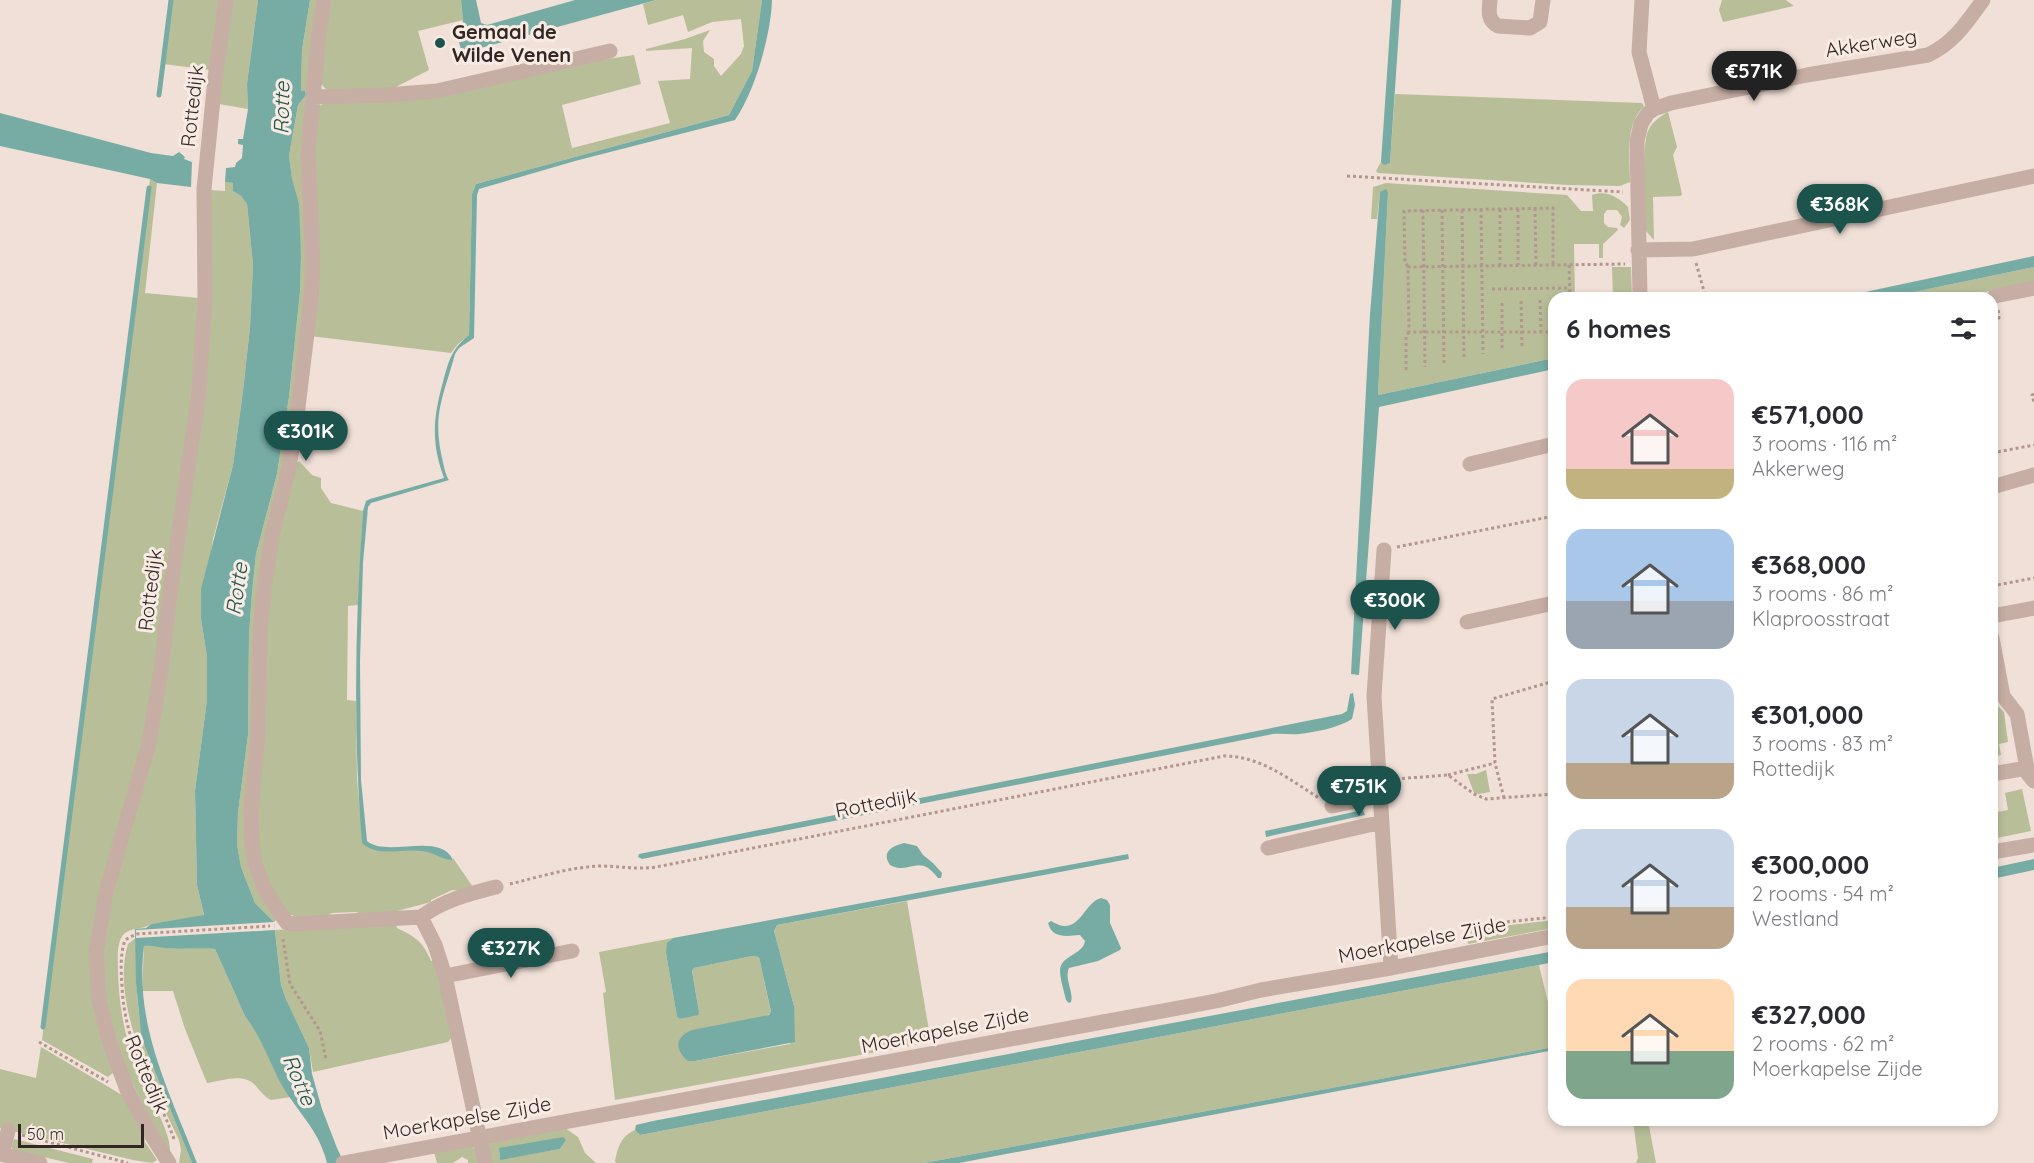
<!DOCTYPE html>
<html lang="en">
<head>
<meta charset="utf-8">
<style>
	body { margin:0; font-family:Quicksand,sans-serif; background:#f7f7f7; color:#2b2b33; height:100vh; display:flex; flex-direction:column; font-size:22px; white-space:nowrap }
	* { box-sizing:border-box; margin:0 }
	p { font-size:20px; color:#7c7c81 }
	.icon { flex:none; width:33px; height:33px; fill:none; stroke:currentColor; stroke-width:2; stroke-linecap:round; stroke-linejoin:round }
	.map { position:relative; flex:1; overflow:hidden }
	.panel { position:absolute; left:1548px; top:292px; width:450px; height:834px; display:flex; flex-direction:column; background:#fff; border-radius:18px; box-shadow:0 3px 9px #0003 }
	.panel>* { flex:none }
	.scale { position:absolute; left:18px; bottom:15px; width:126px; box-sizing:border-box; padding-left:6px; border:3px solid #332725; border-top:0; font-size:16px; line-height:21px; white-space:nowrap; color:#332725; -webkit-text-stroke:4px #f8ebe3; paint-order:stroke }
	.price { position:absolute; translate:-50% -51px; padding:0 14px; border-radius:21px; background:#1c534d; color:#fff; font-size:20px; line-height:39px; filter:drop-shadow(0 2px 3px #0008) }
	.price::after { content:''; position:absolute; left:50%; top:36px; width:18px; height:14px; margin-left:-9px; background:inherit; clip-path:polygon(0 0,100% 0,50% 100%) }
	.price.active { background:#222; color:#fff }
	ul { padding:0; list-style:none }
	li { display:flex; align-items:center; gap:18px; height:150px; padding:0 18px }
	li span { display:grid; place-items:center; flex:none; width:168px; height:120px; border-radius:18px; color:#555 }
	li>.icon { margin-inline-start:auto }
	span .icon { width:72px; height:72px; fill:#fffc; stroke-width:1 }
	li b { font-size:26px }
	h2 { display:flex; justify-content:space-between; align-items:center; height:72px; padding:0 18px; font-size:26px }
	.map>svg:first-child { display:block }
	.green { fill:#b8be98; fill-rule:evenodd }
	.water { fill:#77aca5 }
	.pier { fill:#f0e0d7 }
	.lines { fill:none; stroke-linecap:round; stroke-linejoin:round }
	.stream { stroke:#77aca5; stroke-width:5 }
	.path { stroke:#b3978e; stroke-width:3; stroke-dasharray:3 3; stroke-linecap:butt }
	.minor { stroke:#c7aea4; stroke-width:15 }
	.poi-dot { fill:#1c534d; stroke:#f8ebe3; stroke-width:2 }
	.labels { text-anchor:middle; stroke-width:6; stroke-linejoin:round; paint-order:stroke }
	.poi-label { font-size:20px; font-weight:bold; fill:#332725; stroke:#f8ebe3; text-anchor:start }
	.street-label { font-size:20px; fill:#332725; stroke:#f8ebe3 }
	.water-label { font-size:21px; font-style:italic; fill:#1c534d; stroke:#f8ebe3 }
</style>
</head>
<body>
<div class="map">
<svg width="2034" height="1163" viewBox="0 0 2034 1163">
	<rect width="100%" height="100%" fill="#f0e0d7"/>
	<path class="green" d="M171 0H223L211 70 163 64Z
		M230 0H258L247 84 248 109 219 104Z
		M310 0H320L309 266 293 417 265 552 247 824 278 919 274 922 255 903 241 867 237 844 238 813 248 735 249 635 252 593 256 554 277 474 289 397 300 292 301 257 289 156 298 105 306 95 305 91 301 92 302 50Z
		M327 0H461L463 20 418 31 429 70 388 91H328L320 83Z
		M656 0H762L752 71 729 115 476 184 472 194 469 335 458 344 451 353 310 336 311 180 319 106 330 101 634 55 641 84 562 105 572 148 670 123 658 81 690 79 692 48 646 51V49L685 39 710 30 703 41 704 52 714 59V66L721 76 741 54 744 46 741 19 712 22 688 32 683 15 648 25 643 4Z
		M1722 0H1786L1794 6 1723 22 1719 10Z
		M1395 94 1642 103 1644 106C1624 127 1630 156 1630 182L1620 186 1568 185 1378 173 1376 171 1381 162 1384 164 1390 163Z
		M1668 112 1677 147 1673 155 1682 194 1681 196 1653 197 1654 240 1646 231C1646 210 1641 147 1648 131 1652 122 1660 116 1668 112Z
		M150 179 157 183 145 293 199 298V338L150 718 97 918 114 1072 108 1077 42 1040Z
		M225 182 233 183V191L241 196 247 204 253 265 250 327 243 391 233 465 213 539 201 619 207 657V700L195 791 197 885 204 916 151 924C143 930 130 927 123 935 116 944 118 961 118 971 119 1008 125 1040 139 1074 147 1093 171 1131 170 1151L161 1140 122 1063 104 1005 101 940 170 625 210 190 225 191Z
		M1386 183 1567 195 1581 211H1593L1592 195C1606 190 1618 197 1628 207L1630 220 1624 228 1620 225 1622 217 1617 210H1607L1604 214V223L1608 227 1617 228 1618 230 1603 244V258H1599V244H1574L1575 298H1554V358L1378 395 1388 193 1380 192 1377 219H1371L1373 187Z
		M1612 267H1631L1632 298H1613Z
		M2034 267V283L1953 298H1885Z
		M299 461 312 475 321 478V488L331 503 363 511 358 605 348 606 347 700 356 701 357 779 363 843C387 856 395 849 420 850 432 851 442 858 453 860V858L473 887 462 891 452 890 431 900V902L386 914 364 915 356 912 332 913 325 917 302 919 286 913 266 883 255 834 270 569 294 465Z
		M1992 700 2004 712 2008 742 1999 744 2001 755 1992 757Z
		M1486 770 1490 792 1479 794 1474 793 1467 774H1476Z
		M2022 789 2031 831 1997 838 1992 813 2008 810 2005 793Z
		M907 901 931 1042 615 1100 603 993 606 992 599 952 673 938 670 940 666 953 677 1017 680 1019 699 1012 692 971 694 968 752 956 759 957 771 1013 688 1061H695L790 1044 794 1006 774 931 777 925Z
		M1554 920V928L1468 944 1467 930Z
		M396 924 397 928C416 937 423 942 431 961H436L452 1037 448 1042 313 1072 309 1048 286 999 281 985 275 930Z
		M136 938C136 975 136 1011 145 1047L192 1163H179L181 1150 179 1140C154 1087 110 1003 128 944Z
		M153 945C172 952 194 946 215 949L245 1016C264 1041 273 1072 291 1097L271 1100C263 1096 260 1090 254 1084 242 1073 221 1081 207 1083L185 1029 173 991H142L144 946Z
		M1539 965 1554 1028V1047L924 1163H616L615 1161C618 1147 621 1136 635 1130L640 1135Z
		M41 1047 122 1095 144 1131 145 1142 157 1160 152 1163 133 1160 0 1128V1069L36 1078Z
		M1633 1121H1648L1656 1163H1636L1638 1158Z
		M565 1128 578 1137 585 1153 596 1163H488L485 1143ZM566 1140 560 1149 500 1159 499 1149Z
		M14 1139 93 1159 92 1163H69L13 1150 11 1147Z
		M470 1144 477 1151 479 1163H468V1160L462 1157 453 1163H437L433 1149Z"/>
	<path class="water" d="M258 0H310L302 50 301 91H305L306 95 298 105 289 156 292 179 299 204 301 257 300 292 289 397 277 474 256 554 252 593 249 635 248 735 238 813 237 844 241 867 255 903 274 922 281 985 286 999 309 1048 312 1074 322 1109 337 1148 344 1163H327C319 1129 296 1111 280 1082 269 1060 260 1036 245 1016L215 949C198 947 181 950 164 948 156 947 152 945 144 946 134 1025 169 1091 197 1163H192L145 1047 141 1033 136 983 135 929 146 928 151 924 204 915 197 885 195 791 207 700V657L201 619V589L233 465 243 391 250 327 253 265 247 204 241 196 233 191V183L225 182 226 168 235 167 236 163 242 158 243 145 238 144V139H243L248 109 247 84Z
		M461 0H476L481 23 487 25 575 0H656L462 53 458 38 463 20Z
		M762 0H772C771 35 755 91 735 120L575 161 479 189 477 195 474 338 459 348 455 354C444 395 432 414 442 458 444 466 445 474 449 480L371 503 368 507 363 563 360 661 361 780 367 841C387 858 440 831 453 860 443 860 433 852 422 851 402 848 378 858 362 843 353 733 355 621 363 511L366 501 370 499 444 478C431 443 433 418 443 382 449 360 451 350 469 335L472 194 476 184 729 115 752 71Z
		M1392 0H1401L1390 163 1384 165 1381 162Z
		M0 113 151 153 173 156 179 152 185 157 184 159 192 162 191 187 157 183 150 179 0 146Z
		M1386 189 1388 193 1378 395 1554 358V369L1379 407 1359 675 1351 674 1370 314 1380 192Z
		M2034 256V267L1885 298H1837Z
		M1353 693 1355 705 1352 719C1338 728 1315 732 1299 734 1290 735 1282 733 1273 734L642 859 638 857 639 854 1342 714 1347 711 1350 694Z
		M1363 810 1365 815 1266 837 1265 831Z
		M904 843 917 846 923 855 933 863 942 873 941 878H938C918 852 911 876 890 865 881 852 892 846 904 843Z
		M1128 854 1129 859 777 925 774 931 794 1006 795 1042 695 1061H688C674 1049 675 1037 692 1030L769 1015 771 1012 759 957 752 956 694 968 692 971 699 1012 698 1015 680 1019 677 1017 666 953 667 943 673 938Z
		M2034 859V870L1992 879V868Z
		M1101 898 1107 900 1110 905V923L1121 948 1120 950 1098 961 1069 968C1064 980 1074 991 1071 1002L1069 1003 1066 1000C1064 991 1060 979 1060 970 1061 955 1083 955 1085 941L1080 935C1067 936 1052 939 1048 923L1051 921C1055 923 1060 926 1064 926 1081 927 1086 902 1101 898Z
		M1554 951V962L1539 965 640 1135 635 1130 636 1125 653 1121Z
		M1554 1047V1050L959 1163H924Z
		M563 1137 566 1140 560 1149 500 1160 499 1148Z"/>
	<path class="pier" d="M274 922 275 930 136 938V930Z"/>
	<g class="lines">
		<path class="stream" d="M159 95 171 0
			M43 1027 149 188"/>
		<path class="path" d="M1347 176 1623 192
			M1535 208 1536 265
			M1481 209 1483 354
			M1500 209V266
			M1518 209V265
			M1423 210 1425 367
			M1442 210 1444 363
			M1462 210 1464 359
			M1696 263 1706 298
			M1569 265 1570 298
			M1408 266 1405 263 1404 211 1553 208V265
			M1492 289 1570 288
			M1540 300 1541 332
			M1521 301 1522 346
			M1502 303V349
			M1992 319 1999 318 1998 309
			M1554 330 1549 332H1409L1408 267 1625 264
			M1406 370V336L1409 332
			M2034 394 2032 395 2034 402
			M1992 453 2034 445
			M1397 547 1554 516
			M1992 586 2034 578
			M1448 775 1495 763
			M1396 779 1448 775 1474 794 1486 799 1554 794
			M1504 798 1495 763 1492 699 1554 681
			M510 884C539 877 570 867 601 866 620 866 637 870 656 867L1224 756C1261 756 1290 780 1319 798
			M1477 925 1554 917
			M283 939 290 984 320 1031 326 1059
			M39 1042 108 1082
			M22 1135 128 1163
			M174 1139C154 1084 125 1049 122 986 121 971 120 954 125 940L136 934 270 926"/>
		<path class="minor" d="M324 0 318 41 308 154 313 264 311 300 295 432 289 467 273 531 264 587 260 633 258 734 251 810 252 843 255 863 265 890 287 923 295 924 421 917C444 900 469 894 496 887
			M1490 0C1489 11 1487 20 1498 26L1530 28 1540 22 1543 0
			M1642 0 1639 52 1654 109
			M313 97 386 95 437 91 610 51
			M1638 250 1693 249 2034 176
			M1995 296 2034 288
			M1640 298 1637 141 1641 124 1648 113 1654 109 1671 103 1807 75 1928 55C1954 43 1967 22 1983 0
			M1470 464 1554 444
			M1992 487 2034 475
			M1384 550 1374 696 1391 968
			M1992 616 2034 608
			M1467 622 1554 603
			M1992 638 2003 696 2017 714 2028 774 2034 781
			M1992 774 2027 768
			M1332 806 1380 796
			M1268 848 1382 822
			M1992 852 2034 845
			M421 917 435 945 445 976 485 1163
			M445 976 572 951
			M0 1154 40 1163
			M2 1154 8 1131
			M169 1163 152 1136 127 1090 110 1044 99 1001 96 953 106 892 149 743 161 670 171 586 198 399 205 300 204 189 216 70 226 0
			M343 1163 1216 1001 1261 990 1391 968 1554 936"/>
	</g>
	<circle class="poi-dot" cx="440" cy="43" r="6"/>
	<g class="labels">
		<g class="poi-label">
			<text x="452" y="39">Gemaal de<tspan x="452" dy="23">Wilde Venen</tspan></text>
		</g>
		<g class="street-label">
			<text transform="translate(1871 43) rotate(-9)" y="7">Akkerweg</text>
			<text transform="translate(192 106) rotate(-84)" y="7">Rottedijk</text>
			<text transform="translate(150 590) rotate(-83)" y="7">Rottedijk</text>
			<text transform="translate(876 803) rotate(-11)" y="7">Rottedijk</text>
			<text transform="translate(1422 940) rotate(-11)" y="7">Moerkapelse Zijde</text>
			<text transform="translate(945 1030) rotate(-11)" y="7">Moerkapelse Zijde</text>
			<text transform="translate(147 1074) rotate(67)" y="7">Rottedijk</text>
			<text transform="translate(467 1118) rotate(-10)" y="7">Moerkapelse Zijde</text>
		</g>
		<g class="water-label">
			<text transform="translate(282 108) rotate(-89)" y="7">Rotte</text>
			<text transform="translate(237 589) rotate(-82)" y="7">Rotte</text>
			<text transform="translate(299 1080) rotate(67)" y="7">Rotte</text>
		</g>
	</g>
</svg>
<div class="scale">50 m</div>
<b class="price active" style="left:1754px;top:102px">€571K</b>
<b class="price" style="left:1840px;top:235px">€368K</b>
<b class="price" style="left:306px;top:462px">€301K</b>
<b class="price" style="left:1395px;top:631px">€300K</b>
<b class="price" style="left:1359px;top:817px">€751K</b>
<b class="price" style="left:511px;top:979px">€327K</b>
<section class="panel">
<h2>6 homes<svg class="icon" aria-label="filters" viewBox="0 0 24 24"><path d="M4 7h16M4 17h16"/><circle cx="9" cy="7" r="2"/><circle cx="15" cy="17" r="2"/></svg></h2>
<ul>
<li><span style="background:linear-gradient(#f6c9c9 75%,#c2b280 0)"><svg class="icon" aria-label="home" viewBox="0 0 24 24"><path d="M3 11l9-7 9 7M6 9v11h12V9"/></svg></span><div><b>€571,000</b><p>3 rooms · 116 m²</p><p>Akkerweg</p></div></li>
<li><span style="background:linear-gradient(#a9c7e8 60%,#9aa5b1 0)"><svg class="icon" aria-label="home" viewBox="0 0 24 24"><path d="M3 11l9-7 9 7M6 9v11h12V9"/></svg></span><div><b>€368,000</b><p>3 rooms · 86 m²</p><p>Klaproosstraat</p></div></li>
<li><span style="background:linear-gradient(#c9d6e8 70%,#b9a48a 0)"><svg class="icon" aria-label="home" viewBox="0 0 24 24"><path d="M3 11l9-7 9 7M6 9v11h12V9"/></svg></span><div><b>€301,000</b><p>3 rooms · 83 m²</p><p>Rottedijk</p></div></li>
<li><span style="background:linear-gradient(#c9d6e8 65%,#b9a48a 0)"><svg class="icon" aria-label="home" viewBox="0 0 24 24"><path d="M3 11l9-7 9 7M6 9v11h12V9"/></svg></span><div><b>€300,000</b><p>2 rooms · 54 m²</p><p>Westland</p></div></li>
<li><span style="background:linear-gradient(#ffd9b3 60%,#7fa58c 0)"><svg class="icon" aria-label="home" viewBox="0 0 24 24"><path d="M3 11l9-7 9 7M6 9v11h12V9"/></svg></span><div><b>€327,000</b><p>2 rooms · 62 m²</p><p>Moerkapelse Zijde</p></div></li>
</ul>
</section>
</div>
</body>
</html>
